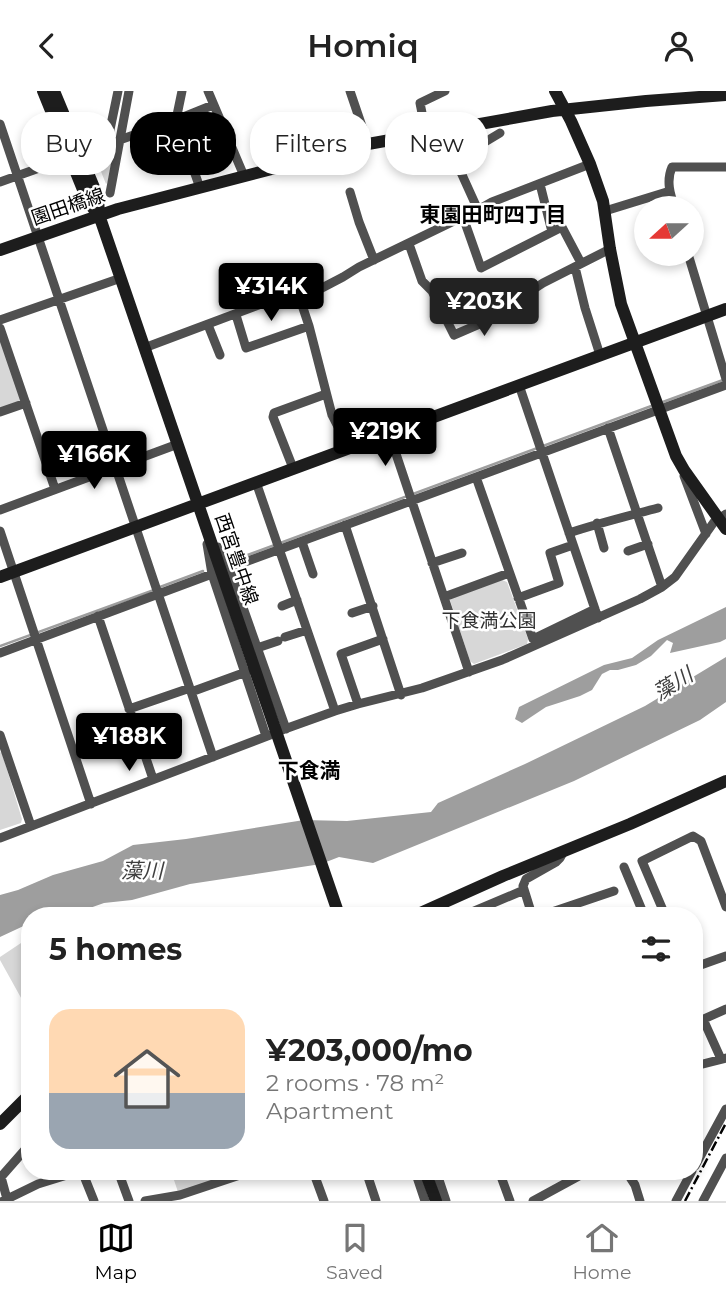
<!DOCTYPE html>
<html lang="en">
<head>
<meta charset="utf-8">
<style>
	body { margin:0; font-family:Montserrat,"Noto Sans JP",sans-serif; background:#f6f6f6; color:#222; height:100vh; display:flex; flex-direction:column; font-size:26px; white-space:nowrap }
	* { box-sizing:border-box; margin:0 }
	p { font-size:23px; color:#767676 }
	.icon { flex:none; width:38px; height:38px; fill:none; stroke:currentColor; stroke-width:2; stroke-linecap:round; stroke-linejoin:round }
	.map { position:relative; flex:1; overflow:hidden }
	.details { position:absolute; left:21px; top:816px; width:682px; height:273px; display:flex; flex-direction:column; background:#fff; border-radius:28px; box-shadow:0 4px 10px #0003 }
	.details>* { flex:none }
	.banner { position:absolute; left:21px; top:21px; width:684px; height:63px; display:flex; gap:14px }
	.needle { width:46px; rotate:249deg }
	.tools { position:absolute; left:634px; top:105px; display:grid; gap:14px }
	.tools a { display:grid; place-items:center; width:70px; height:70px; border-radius:50%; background:#fff; box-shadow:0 4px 10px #0003; font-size:35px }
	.price { position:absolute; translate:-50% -60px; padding:0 16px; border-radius:7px; background:#000; color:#fff; font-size:23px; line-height:46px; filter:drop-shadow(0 2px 4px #0008) }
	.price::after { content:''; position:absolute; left:50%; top:42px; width:21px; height:16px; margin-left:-10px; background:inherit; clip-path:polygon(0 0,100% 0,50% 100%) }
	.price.current { background:#222; color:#fff }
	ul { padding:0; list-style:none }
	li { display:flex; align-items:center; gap:21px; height:175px; padding:0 28px }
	li span { display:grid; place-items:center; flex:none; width:196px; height:140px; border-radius:21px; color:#555 }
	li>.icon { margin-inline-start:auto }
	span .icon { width:84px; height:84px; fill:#fffc; stroke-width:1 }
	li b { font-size:30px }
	h2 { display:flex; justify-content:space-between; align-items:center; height:84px; padding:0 28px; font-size:30px }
	.pill { padding:0 24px; border-radius:28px; background:#fff; box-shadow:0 4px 10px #0003; font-size:24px; line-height:63px }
	.pill.current { background:#000; color:#fff }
	header { display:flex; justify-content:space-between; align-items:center; height:91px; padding:0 28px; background:#fff; font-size:32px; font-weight:600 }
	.tab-bar { display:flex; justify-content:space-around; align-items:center; height:98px; border-top:2px solid #e0e0e0; background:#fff; font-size:19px; color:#767676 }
	.tab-bar a { display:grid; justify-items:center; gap:4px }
	.tab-bar .current { color:#000 }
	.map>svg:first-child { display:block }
	.green { fill:#d7d7d7 }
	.water { fill:#9e9e9e }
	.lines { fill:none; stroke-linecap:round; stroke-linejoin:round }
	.stream { stroke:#9e9e9e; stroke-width:2.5 }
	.street { stroke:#505050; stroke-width:9 }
	.secondary { stroke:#1d1d1d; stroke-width:12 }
	.rail { stroke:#000; stroke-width:2.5; stroke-dasharray:10 3.5 2 3.5; stroke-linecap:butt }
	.labels { text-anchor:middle; stroke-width:5; stroke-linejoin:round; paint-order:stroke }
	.street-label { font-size:19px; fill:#000; stroke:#fff }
	.park-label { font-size:19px; fill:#2e2e2e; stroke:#fff }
	.neighbourhood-label { font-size:21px; font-weight:bold; fill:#000; stroke:#fff }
	.water-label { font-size:21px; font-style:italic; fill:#3f3f3f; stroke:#fff }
</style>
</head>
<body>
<header><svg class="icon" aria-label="back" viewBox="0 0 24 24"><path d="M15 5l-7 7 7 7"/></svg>Homiq<svg class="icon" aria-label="person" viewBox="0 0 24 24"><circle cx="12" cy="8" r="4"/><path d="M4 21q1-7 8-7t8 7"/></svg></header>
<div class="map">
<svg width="726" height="1110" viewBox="0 0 726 1110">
	<rect width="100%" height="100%" fill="#fff"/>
	<path class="green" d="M114 56 108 91 106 93 94 63Z
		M0 248 20 307V310L0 317Z
		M502 489 507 491 528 548 527 553 474 573 470 570 450 509 452 506Z
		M0 661 2 662 22 728 21 732 0 739Z
		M30 846V923L0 869V866Z
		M171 1080H240L178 1101Z"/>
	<path class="water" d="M726 516V548L720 551 670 562 673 552 667 549 651 565 636 574 618 579H610L602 583 592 599 580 605 546 616 522 632 515 628 519 616 604 574 632 567 658 549Z
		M726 566V611L700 629 574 690 373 772 339 766 321 773 190 793 132 809 104 812 70 824H30V832L0 846V804L18 799 53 784 103 770 133 754 186 748 304 729 347 730 431 721 438 712 525 673 645 615Z"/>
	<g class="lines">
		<path class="stream" d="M660 312 723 289
			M234 469 654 314
			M160 496 203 480
			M0 555 154 499"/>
		<path class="street" d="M182 0 176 29 200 97
			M208 0 244 85
			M350 0 368 53
			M0 33 213 666
			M431 41 454 66 478 119
			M426 42 420 12 445 0
			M107 53 118 0
			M80 63 176 29 213 14
			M455 69 500 42
			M0 91 70 66
			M540 93 552 141
			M350 101 359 131 374 169
			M110 102 129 0
			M675 117C670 103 666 90 672 76H726
			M605 120 670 100
			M463 126 481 177 562 136 581 172
			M409 153 422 190 432 200 454 244 512 219 526 203 543 192 610 158
			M688 163 726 288
			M575 176 585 217 600 264
			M298 202 309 235 332 324 349 357
			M236 224 246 257 309 235
			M0 229 121 187
			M208 234 220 264
			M0 237 55 398
			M144 257 280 206 320 198 343 186 359 176 485 115 492 111 590 73
			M519 294 598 527
			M0 321 26 312
			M608 337 662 496
			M389 342 469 581
			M293 377 273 326 274 322 326 303
			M684 385 706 443
			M476 386 533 548 595 518
			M256 391 335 620
			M0 419 178 353
			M597 432 604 457
			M345 434 401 604
			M0 440 91 713
			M569 442C599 432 628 425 658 417
			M302 451 313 483
			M207 453 212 483 266 645
			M218 456 229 477 286 638
			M628 460 648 453
			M432 472 462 462
			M229 477 726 294
			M444 506 509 482
			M518 507 559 492 550 462 573 454
			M282 515 297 509
			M352 522 373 515
			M98 525 153 688
			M285 546 307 539
			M257 557 278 550
			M0 562 212 483
			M191 601 246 581
			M358 613 341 563 383 548
			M129 618 190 597
			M282 639 335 620 358 613 422 597 502 569 640 508 662 496 675 486 714 431 726 423
			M0 644 31 735
			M0 747 270 644
			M624 776 644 824
			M465 824 524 799
			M532 824 523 795 526 788 556 771 560 767 564 760
			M543 824 614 800
			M602 824 609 821 610 824
			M665 824 642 770 693 745 701 750 726 816
			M695 876 726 865
			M703 928 721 968
			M695 932 726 918
			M695 975 726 967
			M695 1075 726 1018
			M82 1080 94 1110
			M118 1080 129 1110
			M313 1080 324 1110
			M366 1080 376 1110
			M415 1080 425 1110
			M436 1080 446 1110
			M499 1080 510 1110
			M626 1080 635 1094 640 1110
			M7 1108 1 1086 30 1053
			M3 1110 38 1093 80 1080
			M145 1110 180 1104 252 1080
			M533 1110 588 1080
			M676 1110 692 1080
			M703 1110 726 1067"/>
		<path class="secondary" d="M43 0 88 111 99 124
			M54 0 98 106 99 124 339 824
			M555 0 571 30 590 73 603 110 610 158 621 213 676 365 684 379 726 438
			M0 159 118 118 368 53 552 20 646 10 726 4
			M0 486 726 218
			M416 824 503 785 630 733 726 690
			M0 1033 30 1003
			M425 1080 436 1110"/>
		<path class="rail" d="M685 1110 726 1032"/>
	</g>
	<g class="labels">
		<g class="street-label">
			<text transform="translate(68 115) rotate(-19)" y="7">園田橋線</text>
			<text transform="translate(237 468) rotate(71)" y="7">西宮豊中線</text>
		</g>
		<g class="park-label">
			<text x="489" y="536">下食満公園</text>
		</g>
		<g class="neighbourhood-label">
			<text x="493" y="131">東園田町四丁目</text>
			<text x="309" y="687">下食満</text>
		</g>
		<g class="water-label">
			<text transform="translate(673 593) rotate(-32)" y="7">藻川</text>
			<text x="142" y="787">藻川</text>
		</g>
	</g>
</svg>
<div class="tools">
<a><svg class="needle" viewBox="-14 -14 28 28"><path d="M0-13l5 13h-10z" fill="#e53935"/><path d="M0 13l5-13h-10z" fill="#767676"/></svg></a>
</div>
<b class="price" style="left:271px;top:232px">¥314K</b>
<b class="price current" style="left:484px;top:247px">¥203K</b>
<b class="price" style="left:385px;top:377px">¥219K</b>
<b class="price" style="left:94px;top:400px">¥166K</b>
<b class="price" style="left:129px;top:682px">¥188K</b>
<div class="banner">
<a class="pill">Buy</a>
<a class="pill current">Rent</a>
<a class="pill">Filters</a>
<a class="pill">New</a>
</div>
<section class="details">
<h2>5 homes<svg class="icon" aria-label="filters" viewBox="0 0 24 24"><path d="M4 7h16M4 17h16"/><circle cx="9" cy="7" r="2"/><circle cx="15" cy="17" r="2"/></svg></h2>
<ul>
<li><span style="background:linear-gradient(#ffd9b3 60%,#9aa5b1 0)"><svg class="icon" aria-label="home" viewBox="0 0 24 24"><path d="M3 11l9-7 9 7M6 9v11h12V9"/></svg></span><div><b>¥203,000/mo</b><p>2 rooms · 78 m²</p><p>Apartment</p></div></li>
</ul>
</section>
</div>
<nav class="tab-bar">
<a class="current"><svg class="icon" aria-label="map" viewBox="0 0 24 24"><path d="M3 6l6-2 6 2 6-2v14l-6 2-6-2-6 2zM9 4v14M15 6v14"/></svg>Map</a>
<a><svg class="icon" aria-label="saved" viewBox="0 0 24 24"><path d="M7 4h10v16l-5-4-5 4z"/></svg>Saved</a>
<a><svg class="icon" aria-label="home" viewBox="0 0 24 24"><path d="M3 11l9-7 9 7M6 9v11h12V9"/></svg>Home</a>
</nav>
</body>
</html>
